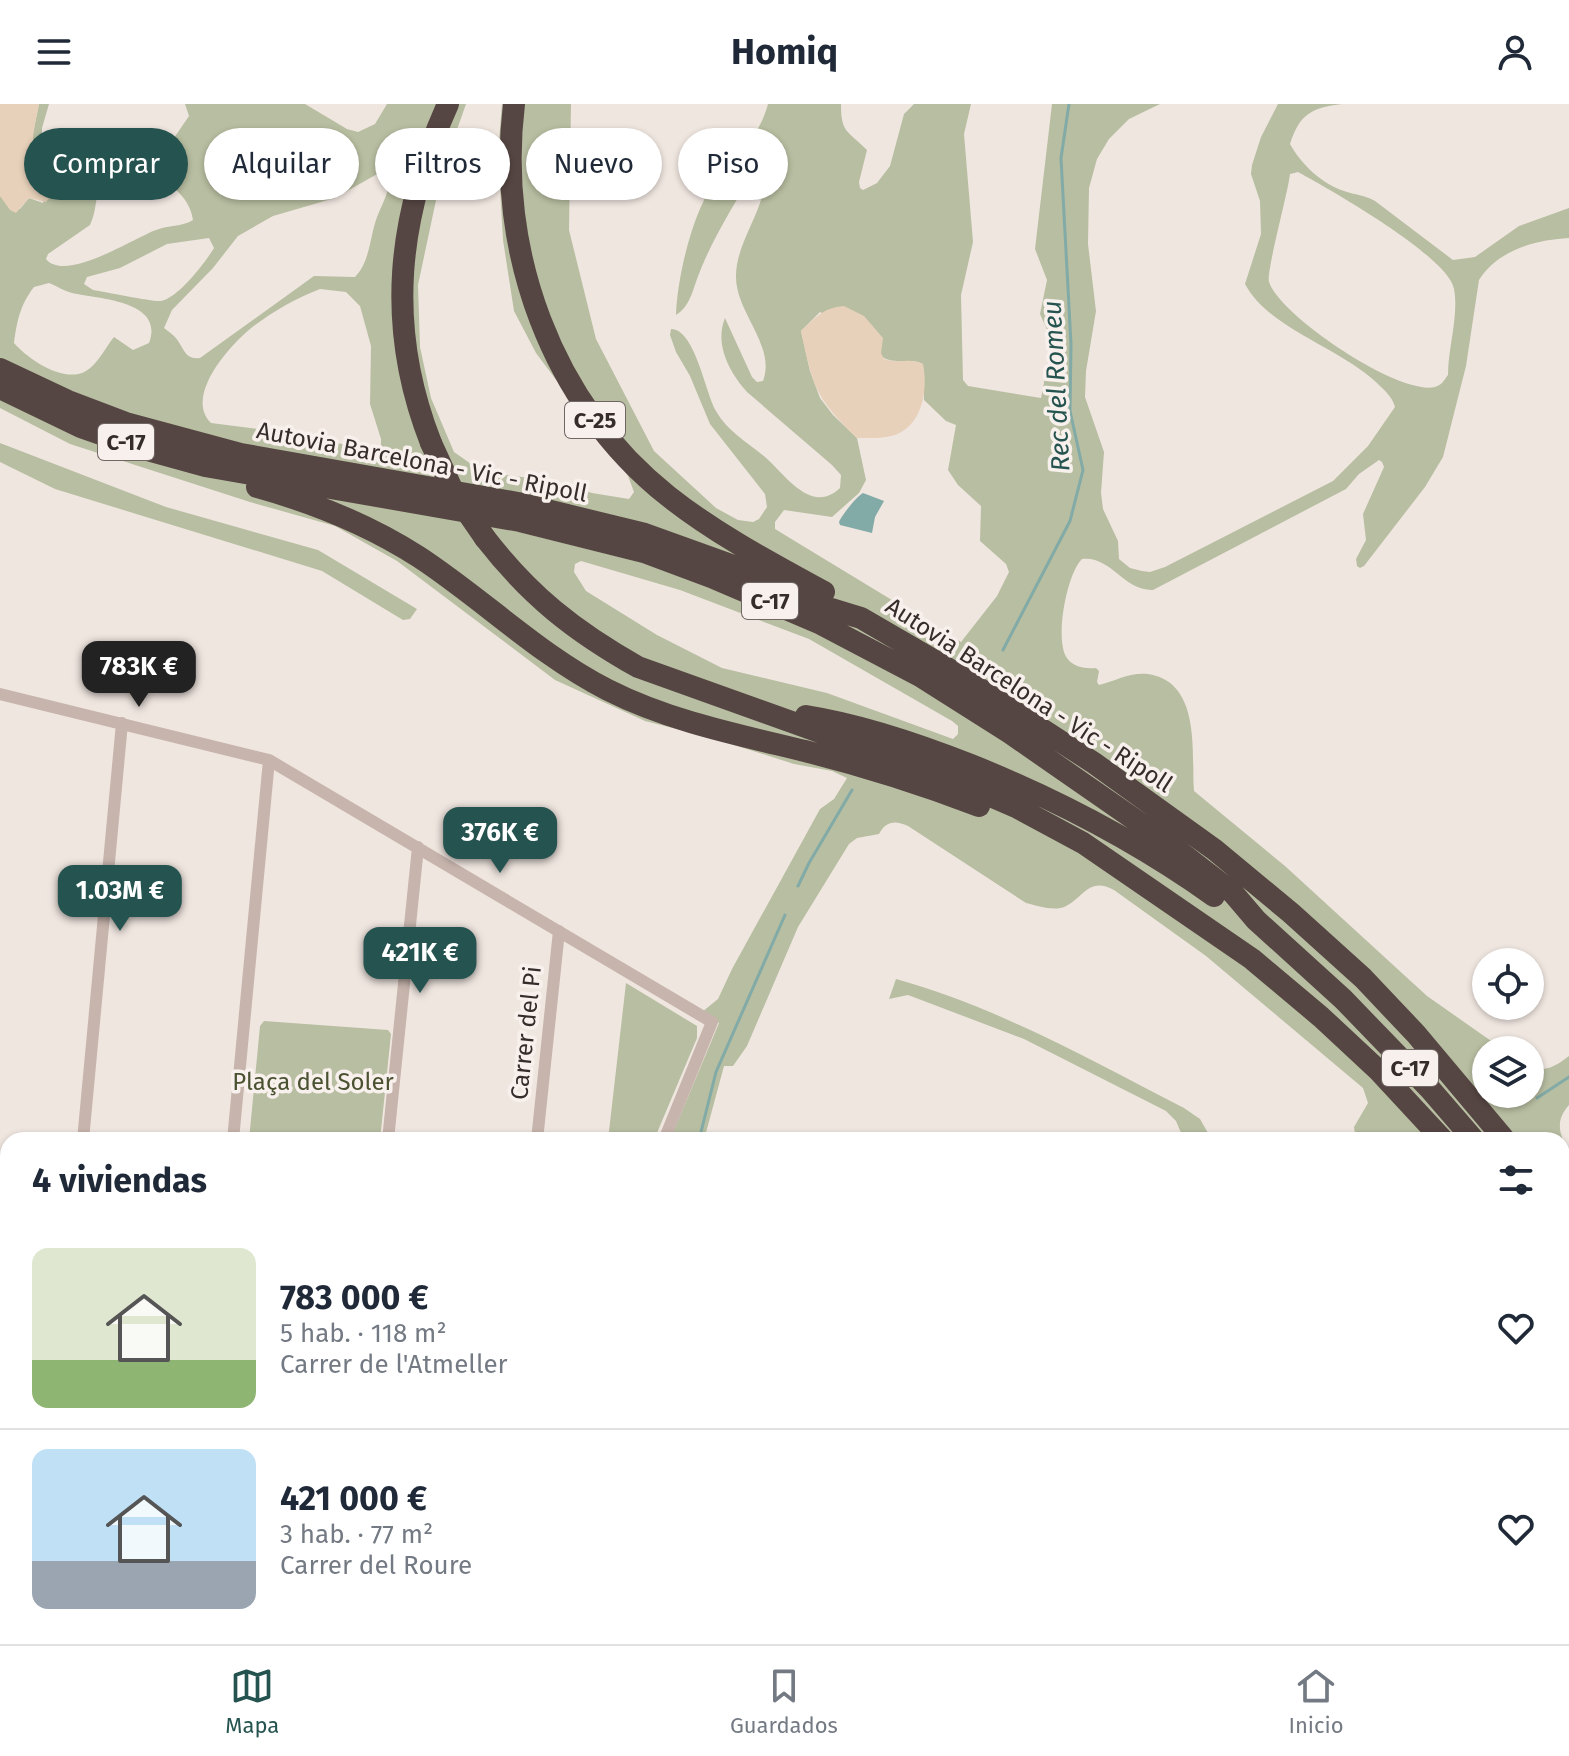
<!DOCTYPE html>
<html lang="es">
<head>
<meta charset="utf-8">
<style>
	body { margin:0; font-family:"Fira Sans",sans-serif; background:#f2f2f3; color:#1f2937; height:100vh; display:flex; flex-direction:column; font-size:30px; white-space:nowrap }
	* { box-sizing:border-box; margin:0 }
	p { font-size:26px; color:#747a83 }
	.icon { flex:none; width:44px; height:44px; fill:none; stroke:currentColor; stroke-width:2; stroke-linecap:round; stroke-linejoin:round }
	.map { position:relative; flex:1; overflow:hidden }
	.panel { position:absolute; left:0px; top:1028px; width:1570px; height:512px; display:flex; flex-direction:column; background:#fff; border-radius:24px 24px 0 0; box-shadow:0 2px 6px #0004 }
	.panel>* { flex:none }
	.guide { position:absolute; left:24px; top:24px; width:800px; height:72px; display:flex; gap:16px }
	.tools { position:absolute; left:1472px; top:844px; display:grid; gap:16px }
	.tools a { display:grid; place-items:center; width:72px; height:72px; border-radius:50%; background:#fff; box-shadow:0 2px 6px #0004; font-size:40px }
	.price { position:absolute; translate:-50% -68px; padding:0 18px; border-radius:16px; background:#25534f; color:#fff; font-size:26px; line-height:52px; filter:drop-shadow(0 2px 4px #0008) }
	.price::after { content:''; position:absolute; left:50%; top:48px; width:24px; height:18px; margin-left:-12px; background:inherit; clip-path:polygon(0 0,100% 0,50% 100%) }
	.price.on { background:#222; color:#fff }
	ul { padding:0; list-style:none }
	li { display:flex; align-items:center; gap:24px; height:200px; padding:0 32px }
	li+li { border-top:2px solid #e0e1e3 }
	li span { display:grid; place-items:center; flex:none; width:224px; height:160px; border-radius:16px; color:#555 }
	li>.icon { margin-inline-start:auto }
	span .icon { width:96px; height:96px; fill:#fffc; stroke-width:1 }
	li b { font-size:34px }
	h2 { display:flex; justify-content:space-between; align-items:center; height:96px; padding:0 32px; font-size:34px }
	.pill { padding:0 28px; border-radius:36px; background:#fff; box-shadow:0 2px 6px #0004; font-size:28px; line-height:72px }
	.pill.on { background:#25534f; color:#fff }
	header { display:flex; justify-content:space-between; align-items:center; height:104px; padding:0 32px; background:#fff; font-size:36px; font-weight:700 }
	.dock { display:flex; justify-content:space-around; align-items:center; height:112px; border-top:2px solid #e0e1e3; background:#fff; font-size:22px; color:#747a83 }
	.dock a { display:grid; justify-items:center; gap:4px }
	.dock .on { color:#25534f }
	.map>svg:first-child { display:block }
	.green { fill:#b8bea1; fill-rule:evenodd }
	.sand { fill:#e7d1ba }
	.water { fill:#82aaa6 }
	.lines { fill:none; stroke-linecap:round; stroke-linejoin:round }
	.stream { stroke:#82aaa6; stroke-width:3 }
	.minor { stroke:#c7b5ad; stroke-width:12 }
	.motorway { stroke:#564643; stroke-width:22 }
	.motorway-bridge { stroke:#564643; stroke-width:22 }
	.labels { text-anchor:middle; stroke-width:7; stroke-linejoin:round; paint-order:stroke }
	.shield { fill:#f8f0ec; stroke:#706764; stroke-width:2 }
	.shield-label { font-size:22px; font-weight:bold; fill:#362c2a }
	.street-label { font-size:24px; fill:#362c2a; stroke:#f8f0ec }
	.park-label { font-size:24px; fill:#4a5231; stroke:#f8f0ec }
	.water-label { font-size:26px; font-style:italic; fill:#25534f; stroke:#f8f0ec }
</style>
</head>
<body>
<header><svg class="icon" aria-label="menu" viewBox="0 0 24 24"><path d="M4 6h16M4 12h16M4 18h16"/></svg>Homiq<svg class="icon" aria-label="person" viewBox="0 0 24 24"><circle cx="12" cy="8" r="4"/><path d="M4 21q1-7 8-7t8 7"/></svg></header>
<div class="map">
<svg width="1569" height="1540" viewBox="0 0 1569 1540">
	<rect width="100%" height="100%" fill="#f0e6e0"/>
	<path class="green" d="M39 0H49L42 24V52C57 69 77 49 94 44 112 38 142 51 163 50L189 12 185 0H305L347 25 358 28 375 20 387 0H466L442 68 418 181 420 243 431 294 454 348 474 362 506 371 546 376 592 389 629 395 634 388 628 372 536 249 514 207 503 136 498 49 502 0H571L569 126 596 235 654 347 716 404 738 416 753 418 759 415 767 403 765 390 710 320 690 272 676 248 670 231 671 225C695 225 705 288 716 307 727 327 748 339 765 353 784 369 811 412 840 384L841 371 832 361 747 288C730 269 714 241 725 214L752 273 757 278 763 277C776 242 737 210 736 174 735 135 771 101 765 61L758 60C737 96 711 136 697 175 692 189 689 203 676 211 677 175 692 110 713 81 733 50 757 40 768 0H841C841 29 847 26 867 46L859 78 860 84 863 86 877 79 890 62 904 10 914 0H971L964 30 973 138 961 191 963 276 968 282 1041 294 1052 237 1040 210 1047 176 1035 145 1052 0H1160L1129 15 1109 35 1097 55 1089 84 1088 140 1096 207 1086 267 1085 293 1104 348 1101 389 1103 405 1118 437 1119 455 1130 464 1142 467 1150 468 1165 463 1333 377 1368 342 1395 303C1392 292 1385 287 1377 279 1339 243 1269 225 1245 180L1261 130 1260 97 1251 70 1252 61 1261 33 1278 0H1342C1312 4 1300 9 1290 40 1301 60 1322 80 1344 87 1355 91 1365 91 1375 97L1453 156 1475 153 1519 122 1569 104V134C1535 136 1498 146 1479 176L1466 262 1443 353 1425 383 1364 462 1360 464 1357 462 1356 455 1366 436 1363 410 1384 363 1382 358 1379 356 1359 370 1346 385 1153 486C1123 487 1112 452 1082 455 1067 469 1054 536 1067 554 1073 563 1085 565 1096 564L1099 567 1097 578 1099 581C1115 577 1130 568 1148 570 1202 578 1191 650 1194 687L1285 762 1427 892 1504 946H1486V990H1530V963C1546 969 1557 961 1569 952V1001C1554 1018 1560 1030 1569 1050V1251L1562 1240V1036H1356L1354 1023 1368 999 1363 984 1206 852 1114 786C1088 772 1083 795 1064 803 1052 807 1038 802 1026 799L908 722C895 716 886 717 879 730L857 734 849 740 798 823 747 942 733 962H724L704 1036H670L719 919 702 908 718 895 732 865 820 705 834 695 847 674 832 667 794 660 712 634 645 617 555 576 397 457 335 422 250 398 70 340 0 304V92L20 105 29 94 43 99 45 74 37 61 32 34ZM386 65 390 70C390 87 383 98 377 113 370 132 370 158 355 173L314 172 200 254C184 256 184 243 175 233 172 230 168 227 164 224L172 206 213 164 238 132 273 112 335 94ZM124 67C153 67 189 85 193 116 182 123 168 121 156 126 134 134 65 179 46 155L48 150 90 121C102 97 88 75 124 67ZM1298 68C1329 85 1448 152 1454 185 1459 212 1448 243 1448 271 1444 276 1442 281 1435 283 1399 292 1280 212 1269 178 1266 168 1288 89 1290 70ZM209 134 214 144C205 159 178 194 161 197 153 198 106 188 93 186L84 180 87 173 120 164 167 140ZM49 179C57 182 64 187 72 189 100 195 165 197 149 239L133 246 114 233C105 244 98 260 86 267 64 280 28 255 14 239 17 217 20 201 34 183ZM320 185 346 188 360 202 371 242 370 300 381 335V342L364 344 266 326 211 319C184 293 229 242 250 225 270 209 296 194 320 185ZM820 208 881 241V252C894 262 910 253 923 260L924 296 946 317 956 321 948 366 958 381 981 402 980 437 1006 460 1009 468 997 492 961 538 775 425V418L784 406 832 413 859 389 866 376 857 334 833 311 820 294 810 267 801 227ZM581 457 680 486 809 535 952 617 958 622V630L953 635 827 589 722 564 657 531 586 487 574 468 575 460Z
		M0 339 166 403 318 446 417 505 410 515 403 516 322 467 55 385 0 358Z
		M896 875C997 903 1091 956 1184 1004L1200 1015 1212 1036H1184L1176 1017 1166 1007 1024 935 908 891 889 895Z
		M626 879 697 922V934L654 1036H608Z
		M264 917 388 926 391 930 380 1036H249L260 922Z
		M1569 1436V1528L1554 1540H1486L1490 1532H1562V1442Z"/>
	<path class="sand" d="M0 0H39C35 22 27 45 40 66 45 75 51 79 53 89L46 98 29 94 16 109 10 106 0 92Z
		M844 202 864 212 883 234 881 249 884 255C897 260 911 253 923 260 928 285 923 321 895 331 883 335 870 334 857 334 815 293 813 283 801 227 816 213 823 204 844 202Z"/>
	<path class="water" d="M863 389 884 397 875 413 872 429 840 421 839 418C842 411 857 392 863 389Z"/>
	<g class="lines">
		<path class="stream" d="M1003 546 1070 417 1083 366 1070 307 1071 240 1061 54 1069 0
			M798 782 809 759 852 686
			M1537 994 1569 973
			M699 1036 716 968 785 811
			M372 1532 373 1540"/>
		<path class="minor" d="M0 590 269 656 712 918 664 1036
			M83 1036 122 619
			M233 1036 269 656
			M388 1036 418 743
			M537 1036 559 827
			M0 1079H8
			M0 1143 8 1145
			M0 1402 8 1399
			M985 1532 998 1540
			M1049 1532 1054 1540
			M968 1540 971 1532
			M1159 1540 1164 1532
			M1253 1540 1258 1532"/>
		<path class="motorway" d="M514 0C496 146 551 299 668 392 716 430 771 459 824 488
			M0 265 68 297 126 319 241 350 518 399 645 430 734 462 825 503 861 514 954 568 1094 659 1215 746 1291 809 1363 874 1416 930 1505 1036
			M0 284 81 323 147 346 205 362 520 417 644 448 711 473 821 520 920 572 1010 629 1167 738 1233 789 1256 816 1343 895 1430 985 1474 1036
			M431 339C385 222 397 113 448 0
			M257 383C315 399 369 421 419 453 483 495 539 551 608 586 669 617 739 631 805 647 864 662 922 680 979 702
			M485 434C530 492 574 527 638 563L951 675 1018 704 1083 739 1252 855 1321 913 1379 967 1443 1036
			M806 612C863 621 918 640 971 661 1058 696 1138 738 1214 792
			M1562 1108 1569 1118
			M1562 1151 1569 1161
			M1562 1190 1569 1201"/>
		<path class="motorway-bridge" d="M431 339 454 389 485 434"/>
	</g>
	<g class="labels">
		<g class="shield">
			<rect x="565" y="298" width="60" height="36" rx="6"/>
			<rect x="98" y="320" width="56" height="36" rx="6"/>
			<rect x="742" y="479" width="56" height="36" rx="6"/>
			<rect x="1382" y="946" width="56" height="36" rx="6"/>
		</g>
		<g class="shield-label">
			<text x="595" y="324">C-25</text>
			<text x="126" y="346">C-17</text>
			<text x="770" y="505">C-17</text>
			<text x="1410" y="972">C-17</text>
		</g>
		<g class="street-label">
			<text transform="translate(422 358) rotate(11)" y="8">Autovia Barcelona - Vic - Ripoll</text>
			<text transform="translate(1029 591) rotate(33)" y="8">Autovia Barcelona - Vic - Ripoll</text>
			<text transform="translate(526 929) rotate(-84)" y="8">Carrer del Pi</text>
		</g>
		<g class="park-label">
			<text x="313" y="986">Plaça del Soler</text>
		</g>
		<g class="water-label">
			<text transform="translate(1056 282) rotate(-93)" y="9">Rec del Romeu</text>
		</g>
	</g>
</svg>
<div class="tools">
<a><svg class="icon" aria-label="locate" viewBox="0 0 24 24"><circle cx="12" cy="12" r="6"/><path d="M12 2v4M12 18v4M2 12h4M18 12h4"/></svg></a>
<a><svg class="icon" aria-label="layers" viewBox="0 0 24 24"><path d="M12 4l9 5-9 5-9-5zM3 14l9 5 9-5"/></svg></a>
</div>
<b class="price on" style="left:139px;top:605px">783K €</b>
<b class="price" style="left:500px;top:771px">376K €</b>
<b class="price" style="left:120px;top:829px">1.03M €</b>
<b class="price" style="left:420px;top:891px">421K €</b>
<div class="guide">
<a class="pill on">Comprar</a>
<a class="pill">Alquilar</a>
<a class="pill">Filtros</a>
<a class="pill">Nuevo</a>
<a class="pill">Piso</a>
</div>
<section class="panel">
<h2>4 viviendas<svg class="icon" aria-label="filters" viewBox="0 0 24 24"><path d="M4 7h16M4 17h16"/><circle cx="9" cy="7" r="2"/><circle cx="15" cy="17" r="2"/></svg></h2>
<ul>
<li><span style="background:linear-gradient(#dfe7d0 70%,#8fb573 0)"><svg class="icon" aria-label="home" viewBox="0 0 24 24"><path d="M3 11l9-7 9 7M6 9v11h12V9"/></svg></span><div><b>783 000 €</b><p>5 hab. · 118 m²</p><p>Carrer de l'Atmeller</p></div><svg class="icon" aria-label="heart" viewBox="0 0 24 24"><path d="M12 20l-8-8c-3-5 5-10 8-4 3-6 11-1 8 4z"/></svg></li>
<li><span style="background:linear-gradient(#bfe0f5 70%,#9aa5b1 0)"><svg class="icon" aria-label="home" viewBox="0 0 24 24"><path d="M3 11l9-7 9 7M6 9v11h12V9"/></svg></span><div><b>421 000 €</b><p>3 hab. · 77 m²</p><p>Carrer del Roure</p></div><svg class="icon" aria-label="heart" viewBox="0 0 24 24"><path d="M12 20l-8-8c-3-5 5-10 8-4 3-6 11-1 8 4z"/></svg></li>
</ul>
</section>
</div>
<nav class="dock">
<a class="on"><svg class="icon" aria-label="map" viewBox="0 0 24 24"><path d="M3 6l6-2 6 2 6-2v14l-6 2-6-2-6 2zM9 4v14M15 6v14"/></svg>Mapa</a>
<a><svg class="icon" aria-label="saved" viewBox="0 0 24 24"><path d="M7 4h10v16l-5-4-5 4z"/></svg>Guardados</a>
<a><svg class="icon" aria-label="home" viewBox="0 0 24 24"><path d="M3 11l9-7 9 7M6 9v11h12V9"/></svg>Inicio</a>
</nav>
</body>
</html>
